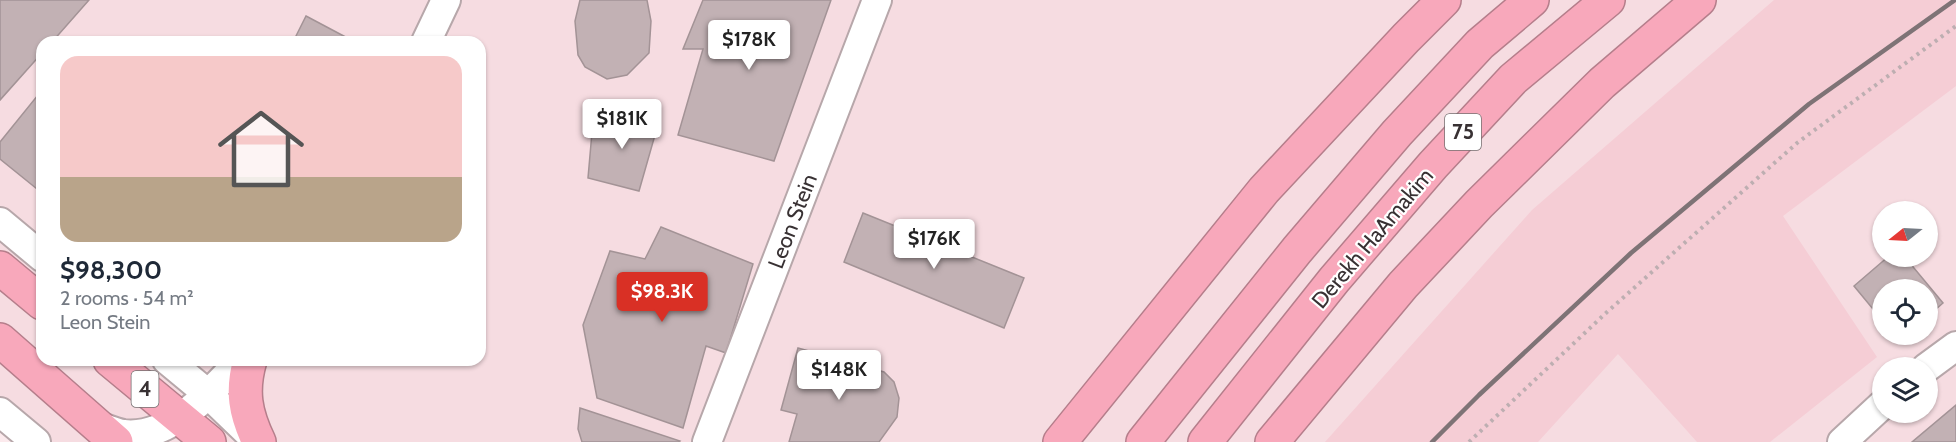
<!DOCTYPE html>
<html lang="en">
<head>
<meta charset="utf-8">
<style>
	body { margin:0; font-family:Cabin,sans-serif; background:#f2f2f3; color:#1f2937; height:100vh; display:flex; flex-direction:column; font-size:22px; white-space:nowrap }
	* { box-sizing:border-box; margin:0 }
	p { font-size:20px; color:#747a83 }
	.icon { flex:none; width:33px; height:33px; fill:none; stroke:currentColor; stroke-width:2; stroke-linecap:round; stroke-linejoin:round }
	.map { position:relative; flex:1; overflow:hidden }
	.drawer { position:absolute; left:36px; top:36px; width:450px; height:330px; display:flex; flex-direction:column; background:#fff; border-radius:18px; box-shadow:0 2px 4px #0004 }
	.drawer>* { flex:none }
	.needle { width:39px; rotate:252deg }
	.buttons { position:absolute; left:1872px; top:201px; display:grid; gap:12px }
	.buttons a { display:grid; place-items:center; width:66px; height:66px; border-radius:50%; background:#fff; box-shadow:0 2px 4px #0004; font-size:30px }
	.price { position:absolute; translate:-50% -51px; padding:0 14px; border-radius:6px; background:#fff; color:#222; font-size:20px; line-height:39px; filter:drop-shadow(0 2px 3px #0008) }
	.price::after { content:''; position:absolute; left:50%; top:36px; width:18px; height:14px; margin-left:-9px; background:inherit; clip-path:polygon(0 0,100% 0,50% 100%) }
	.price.current { background:#d93025; color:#fff }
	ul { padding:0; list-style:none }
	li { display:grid; align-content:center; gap:12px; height:318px; padding:0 24px }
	li span { display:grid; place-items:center; height:186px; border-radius:18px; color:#555 }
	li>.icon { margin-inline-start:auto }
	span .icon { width:108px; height:108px; fill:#fffc; stroke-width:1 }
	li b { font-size:26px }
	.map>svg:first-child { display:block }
	.built { fill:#f6dce1; fill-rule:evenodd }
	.green { fill:#f5cdd5 }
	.building { fill:#c2b1b4; stroke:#a39396; stroke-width:1.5 }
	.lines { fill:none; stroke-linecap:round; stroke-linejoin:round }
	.minor-casing { stroke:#b7a7aa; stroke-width:32 }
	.highway-casing { stroke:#b57e8b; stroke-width:36 }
	.path { stroke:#bdaeb1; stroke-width:4; stroke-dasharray:3 4.5; stroke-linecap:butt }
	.minor { stroke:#fff; stroke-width:28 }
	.highway { stroke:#f8a8bb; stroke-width:33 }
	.rail { stroke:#7e7376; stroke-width:4.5 }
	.labels { text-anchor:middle; stroke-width:4.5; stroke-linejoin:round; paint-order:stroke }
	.shield { fill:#fff; stroke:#746f70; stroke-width:1.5 }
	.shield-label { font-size:21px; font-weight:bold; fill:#383133 }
	.street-label { font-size:22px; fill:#383133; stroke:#fff }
</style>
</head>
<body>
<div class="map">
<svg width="1956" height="442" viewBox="0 0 1956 442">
	<rect width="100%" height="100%" fill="#fceaed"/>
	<path class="built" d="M0 0H1956V442H14L0 429ZM42 42H480V360H42ZM1882 212H1928V256H1882ZM1882 290H1928V334H1882ZM1882 368H1928V412H1882Z"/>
	<path class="green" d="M1774 0H1956V86L1783 216 1877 357 1770 442H1697L1618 354 1538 442H1325L1532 210Z"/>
	<path class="building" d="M0 0H89L52 42H42V53L0 100Z
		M580 0H647L651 21 649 53 627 75 607 79 585 67 578 55 575 21Z
		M703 0H831L774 161 678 135 703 49H683Z
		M306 16 355 42H293Z
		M42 90V193L0 159V142Z
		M623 107 659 121 639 191 588 178 593 121 619 127Z
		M863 213 1024 278 1004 328 844 262Z
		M661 227 753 264 726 353 706 346 683 428 597 398 583 325 610 251 645 259Z
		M1889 256H1904L1943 303 1928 316V290H1882V320L1854 286Z
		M798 348 884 372 894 382 899 398 897 417 879 442H789L797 414 781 410Z
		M1956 405V442H1912Z
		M580 408 680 441 679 442H582L578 429Z"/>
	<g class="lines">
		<g class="minor-casing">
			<path id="minor" d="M426 42 446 0
				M0 222 42 257
				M167 360 208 394 258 442
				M1926 368 1956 346
				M0 412 36 442
				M96 425C105 428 113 432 123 434 170 440 212 391 241 360
				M707 442 877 0
				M1842 442 1882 405"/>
		</g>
		<g class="highway-casing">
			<path id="highway" d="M0 268 42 303
				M0 340 116 442
				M110 360 209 442
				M250 360C241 391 245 413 259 442
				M1060 442 1264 190 1406 38 1444 0
				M1143 442 1297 250 1397 133 1480 44 1532 0
				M1205 442 1334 280 1433 165 1513 79 1608 0
				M1272 442 1403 285 1479 204 1602 83 1699 0"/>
		</g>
		<path class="path" d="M1469 442 1607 312 1797 143 1956 26"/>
		<use href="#minor" class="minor"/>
		<use href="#highway" class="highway"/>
		<path class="rail" d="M1432 442 1479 395 1631 253 1809 104 1955 0"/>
	</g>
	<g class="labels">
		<g class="shield">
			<rect x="1445" y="114" width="36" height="36" rx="4.5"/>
			<rect x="131.5" y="371" width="27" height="36" rx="4.5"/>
		</g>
		<g class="shield-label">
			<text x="1463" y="139">75</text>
			<text x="145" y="396">4</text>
		</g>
		<g class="street-label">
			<text transform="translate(792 221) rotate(-69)" y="8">Leon Stein</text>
			<text transform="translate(1372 238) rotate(-50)" y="8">Derekh HaAmakim</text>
		</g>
	</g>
</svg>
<div class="buttons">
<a><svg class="needle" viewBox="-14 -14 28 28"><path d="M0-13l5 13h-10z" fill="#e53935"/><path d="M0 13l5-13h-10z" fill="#747a83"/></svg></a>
<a><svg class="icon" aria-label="locate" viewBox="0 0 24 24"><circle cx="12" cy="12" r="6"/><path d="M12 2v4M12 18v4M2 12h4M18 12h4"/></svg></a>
<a><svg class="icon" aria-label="layers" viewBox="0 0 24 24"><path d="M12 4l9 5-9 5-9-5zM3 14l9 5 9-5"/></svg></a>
</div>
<b class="price" style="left:749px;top:71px">$178K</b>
<b class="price" style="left:622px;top:150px">$181K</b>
<b class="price" style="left:934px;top:270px">$176K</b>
<b class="price current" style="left:662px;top:323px">$98.3K</b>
<b class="price" style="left:839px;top:401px">$148K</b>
<section class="drawer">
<ul>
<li><span style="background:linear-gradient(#f6c9c9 65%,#b9a48a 0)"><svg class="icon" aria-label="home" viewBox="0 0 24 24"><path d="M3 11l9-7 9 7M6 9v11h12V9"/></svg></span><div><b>$98,300</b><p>2 rooms · 54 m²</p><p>Leon Stein</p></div></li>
</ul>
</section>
</div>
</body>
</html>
